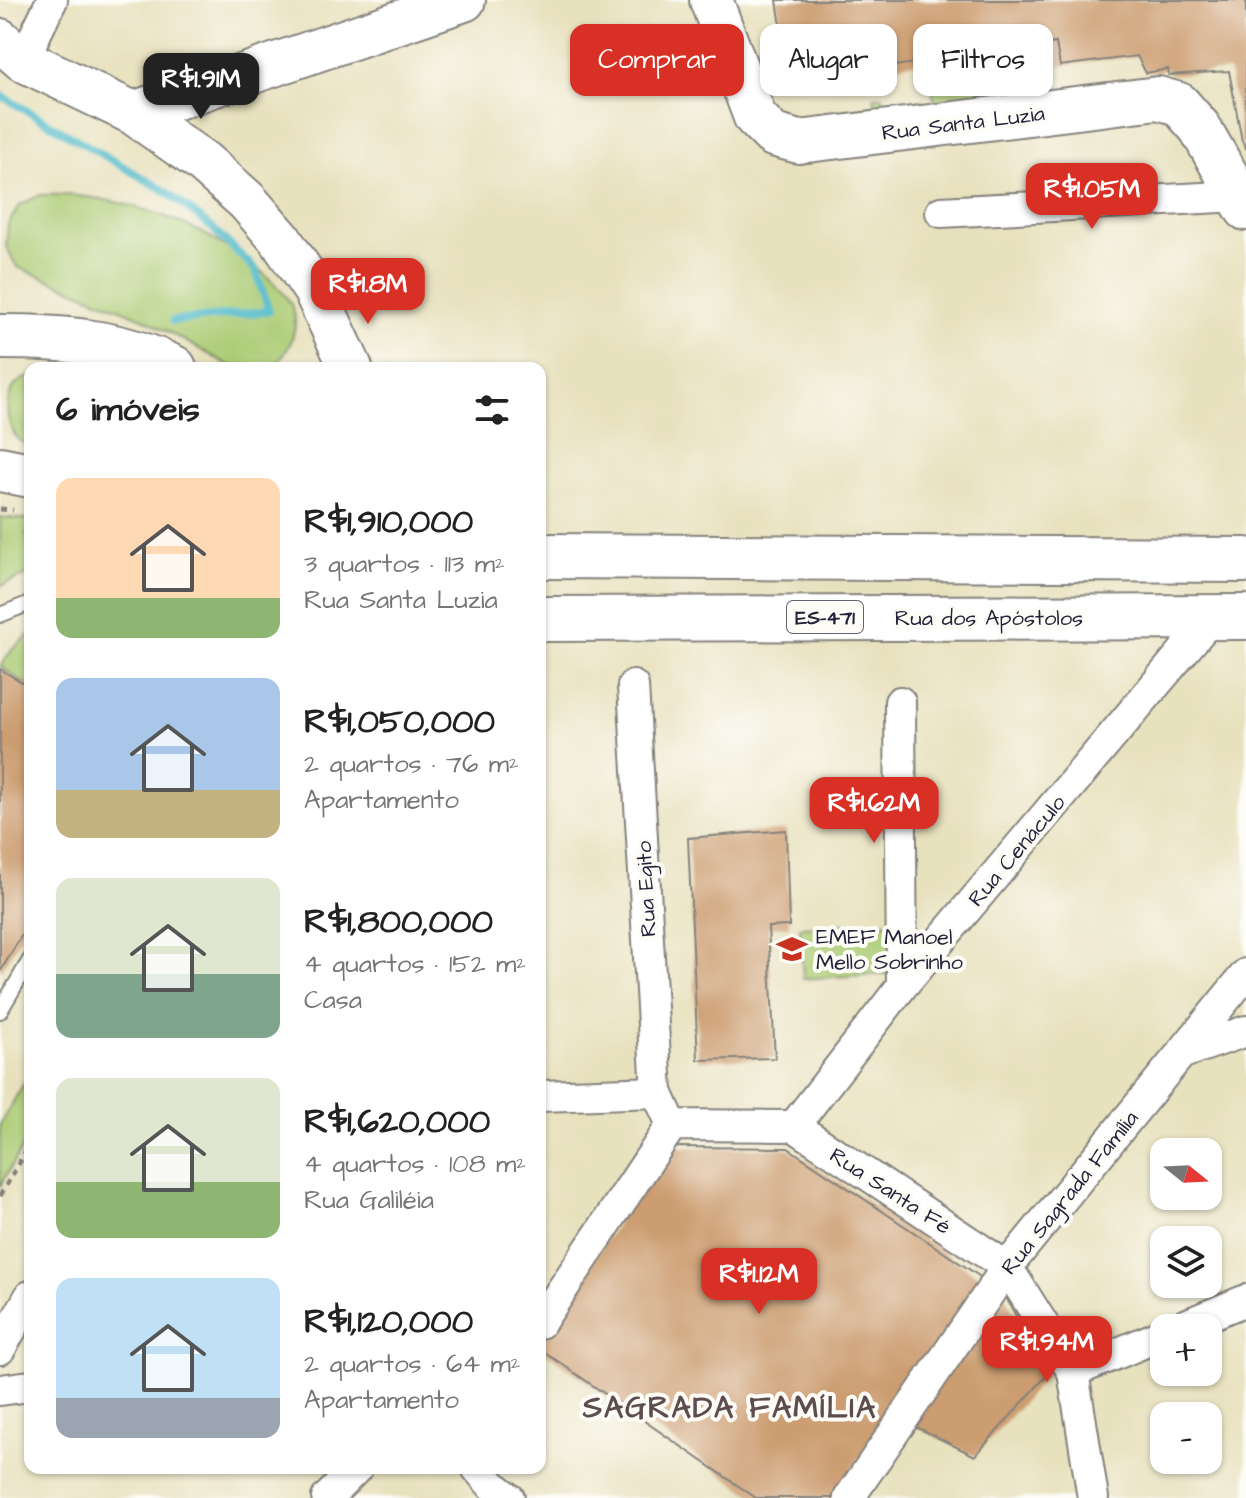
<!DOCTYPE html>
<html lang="pt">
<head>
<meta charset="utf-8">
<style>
	body { margin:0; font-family:"Architects Daughter",sans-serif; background:#f2f2f2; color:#222; height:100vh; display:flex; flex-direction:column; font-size:30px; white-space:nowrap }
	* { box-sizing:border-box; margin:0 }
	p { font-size:26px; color:#767676 }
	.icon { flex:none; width:44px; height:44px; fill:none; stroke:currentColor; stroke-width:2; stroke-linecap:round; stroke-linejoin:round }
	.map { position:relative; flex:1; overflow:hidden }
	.sheet { position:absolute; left:24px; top:362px; width:522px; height:1112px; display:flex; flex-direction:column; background:#fff; border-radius:16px; box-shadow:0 2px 6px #0004 }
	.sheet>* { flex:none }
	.banner { position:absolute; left:570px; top:24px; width:556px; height:72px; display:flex; gap:16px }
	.needle { width:52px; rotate:108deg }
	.controls { position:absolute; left:1150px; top:1138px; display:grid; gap:16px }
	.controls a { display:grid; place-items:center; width:72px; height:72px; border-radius:16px; background:#fff; box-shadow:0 2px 6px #0004; font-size:40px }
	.price { position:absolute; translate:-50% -68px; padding:0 18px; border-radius:16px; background:#d93025; color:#fff; font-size:26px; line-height:52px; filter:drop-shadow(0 2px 4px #0008) }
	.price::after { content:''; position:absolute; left:50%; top:48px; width:24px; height:18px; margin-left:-12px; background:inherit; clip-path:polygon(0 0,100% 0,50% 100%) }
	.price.current { background:#222; color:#fff }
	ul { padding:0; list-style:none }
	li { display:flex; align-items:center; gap:24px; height:200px; padding:0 32px }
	li span { display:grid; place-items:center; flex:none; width:224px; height:160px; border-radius:16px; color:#555 }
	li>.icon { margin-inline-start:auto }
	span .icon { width:96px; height:96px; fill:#fffc; stroke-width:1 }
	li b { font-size:34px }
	h2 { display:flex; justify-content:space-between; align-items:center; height:96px; padding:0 32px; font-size:34px }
	.tag { padding:0 28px; border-radius:16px; background:#fff; box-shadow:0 2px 6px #0004; font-size:28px; line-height:72px }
	.tag.current { background:#d93025; color:#fff }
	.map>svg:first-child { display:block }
	.green { fill:#abcb73; stroke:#667657; stroke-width:2 }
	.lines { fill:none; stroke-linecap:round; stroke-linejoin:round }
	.stream { stroke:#4db9c9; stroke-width:8 }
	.building { fill:#cc9d71 }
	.lane-casing { stroke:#85827c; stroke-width:18 }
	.street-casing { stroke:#85827c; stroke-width:34 }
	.secondary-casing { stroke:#85827c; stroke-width:46 }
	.primary-casing { stroke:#85827c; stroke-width:48 }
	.path { stroke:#85827c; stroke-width:5; stroke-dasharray:6 6; stroke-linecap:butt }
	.lane { stroke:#fff; stroke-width:14 }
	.street { stroke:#fff; stroke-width:30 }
	.secondary { stroke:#fff; stroke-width:42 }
	.primary { stroke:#fff; stroke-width:44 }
	.labels { text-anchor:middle; stroke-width:8; stroke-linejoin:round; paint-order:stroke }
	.shield { fill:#fdfcf7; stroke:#646373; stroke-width:2 }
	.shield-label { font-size:20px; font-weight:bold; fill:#22223b }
	.street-label { font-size:22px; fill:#22223b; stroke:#fdfcf7 }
	.poi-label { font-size:22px; fill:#22223b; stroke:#fdfcf7; text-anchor:start }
	.district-label { font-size:30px; font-weight:bold; letter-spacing:2px; fill:#5e4d4e; stroke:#fdfcf7 }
</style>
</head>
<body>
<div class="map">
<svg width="1246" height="1498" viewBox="0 0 1246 1498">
	<rect width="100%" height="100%" fill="#fdfcf7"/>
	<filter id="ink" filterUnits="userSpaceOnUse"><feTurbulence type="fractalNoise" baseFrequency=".0125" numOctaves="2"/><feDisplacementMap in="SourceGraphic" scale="16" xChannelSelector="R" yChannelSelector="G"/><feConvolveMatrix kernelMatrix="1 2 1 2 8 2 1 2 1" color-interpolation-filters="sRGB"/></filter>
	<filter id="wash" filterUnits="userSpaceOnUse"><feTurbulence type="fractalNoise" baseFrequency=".006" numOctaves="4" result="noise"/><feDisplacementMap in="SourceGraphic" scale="32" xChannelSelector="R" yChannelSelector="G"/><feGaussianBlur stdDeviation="1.8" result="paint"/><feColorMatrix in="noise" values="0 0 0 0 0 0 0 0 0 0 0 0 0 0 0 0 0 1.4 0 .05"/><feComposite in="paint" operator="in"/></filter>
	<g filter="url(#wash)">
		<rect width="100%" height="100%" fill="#e8e1be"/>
		<path class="green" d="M980 79 983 92 1053 85 1056 103 937 117 932 87Z
			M882 96 884 103 923 100 924 117 815 128 813 115 875 106 874 97Z
			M40 195C77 193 114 200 149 211 195 225 257 259 287 298 304 320 291 352 272 368H234L143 318 17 267 6 247 8 224 20 205Z
			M30 377V447C0 435 0 382 30 377Z
			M0 517 30 520V532L26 533 30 545V574L0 586Z
			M30 634V687L0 666 12 650Z
			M893 922 896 973 803 979 800 927Z
			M30 1073V1134L0 1186V1124Z"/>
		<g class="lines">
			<path class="stream" d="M0 95 167 192 212 228 255 269 269 311 173 321"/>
		</g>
		<g id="blocks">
			<path class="building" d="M777 0H1246V148L1242 141 1229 71 1169 75 1168 69 1146 73 1137 56 1060 66 1056 43 873 69 866 60 788 72Z
				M0 669 30 687V921L0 972Z
				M786 830 789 926 768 927 775 1058 698 1060 688 838Z
				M669 1147 788 1148 982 1278 832 1498H756L540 1349V1337Z
				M1000 1287 1048 1374 975 1456 908 1423Z"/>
		</g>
	</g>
	<g filter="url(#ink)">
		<use href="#blocks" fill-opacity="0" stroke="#85827c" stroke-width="2"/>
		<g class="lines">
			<g class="lane-casing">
				<path id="lane" d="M0 615 30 603
					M0 1011 30 960"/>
			</g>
			<g class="street-casing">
				<path id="street" d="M23 60 52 0
					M941 212 1240 196
					M633 686 657 1092
					M900 702 902 986
					M1183 1053 1246 1031
					M540 1096 657 1092 672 1125 794 1126 1007 1267 1073 1372 1093 1498
					M794 1126 902 986 1214 615
					M540 1323 672 1125
					M1178 1328 1246 1300
					M0 1349 30 1296
					M1073 1372 1164 1334
					M0 1390 30 1386
					M477 1468 491 1484 509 1498
					M327 1498 357 1468
					M849 1498 1007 1267 1246 974"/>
			</g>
			<g class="secondary-casing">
				<path id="secondary" d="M711 0 755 117 773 135 799 142 1158 98 1179 104 1200 128 1246 209
					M0 40 23 60 133 113 203 162 247 201 280 239 315 291 351 368
					M133 113 464 0"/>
			</g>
			<g class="primary-casing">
				<path id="primary" d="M0 337C60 337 119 341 174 368
					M0 469 30 475
					M540 556 1246 560
					M540 619 1246 617"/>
			</g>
			<path class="path" d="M0 509 13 510
				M0 1196 30 1144"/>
			<use href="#lane" class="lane"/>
			<use href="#street" class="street"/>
			<use href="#secondary" class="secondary"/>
			<use href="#primary" class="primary"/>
		</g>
	</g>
	<defs>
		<g id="school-bare" transform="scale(2.4)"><path d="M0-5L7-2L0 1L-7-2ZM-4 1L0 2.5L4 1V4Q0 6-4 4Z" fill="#c8321e" stroke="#fdfcf7" stroke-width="2.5" paint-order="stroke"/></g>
	</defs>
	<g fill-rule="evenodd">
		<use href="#school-bare" x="792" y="949"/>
	</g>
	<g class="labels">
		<rect class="shield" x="787" y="601" width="76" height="32" rx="6"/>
		<g class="shield-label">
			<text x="825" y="624">ES-471</text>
		</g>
		<g class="street-label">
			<text transform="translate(963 122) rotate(-7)" y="8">Rua Santa Luzia</text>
			<text x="989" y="625">Rua dos Apóstolos</text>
			<text transform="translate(1016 850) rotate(-50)" y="8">Rua Cenáculo</text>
			<text transform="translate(645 889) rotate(-93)" y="8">Rua Egito</text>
			<text transform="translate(891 1190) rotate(33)" y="8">Rua Santa Fé</text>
			<text transform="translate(1069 1192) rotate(-51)" y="8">Rua Sagrada Família</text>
		</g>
		<g class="poi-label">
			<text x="816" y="944">EMEF Manoel<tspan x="816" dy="25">Mello Sobrinho</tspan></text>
		</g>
		<g class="district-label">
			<text x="730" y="1417">SAGRADA FAMÍLIA</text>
		</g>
	</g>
</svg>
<div class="controls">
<a><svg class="needle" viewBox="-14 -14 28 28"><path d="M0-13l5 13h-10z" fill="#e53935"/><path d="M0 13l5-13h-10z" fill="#767676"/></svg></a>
<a><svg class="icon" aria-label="layers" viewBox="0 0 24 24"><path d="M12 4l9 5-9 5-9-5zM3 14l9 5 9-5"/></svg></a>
<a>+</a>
<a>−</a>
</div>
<b class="price current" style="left:201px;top:121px">R$1.91M</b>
<b class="price" style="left:1092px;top:231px">R$1.05M</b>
<b class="price" style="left:368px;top:326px">R$1.8M</b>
<b class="price" style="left:874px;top:845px">R$1.62M</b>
<b class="price" style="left:759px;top:1316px">R$1.12M</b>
<b class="price" style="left:1047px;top:1384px">R$1.94M</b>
<div class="banner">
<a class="tag current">Comprar</a>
<a class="tag">Alugar</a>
<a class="tag">Filtros</a>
</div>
<section class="sheet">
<h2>6 imóveis<svg class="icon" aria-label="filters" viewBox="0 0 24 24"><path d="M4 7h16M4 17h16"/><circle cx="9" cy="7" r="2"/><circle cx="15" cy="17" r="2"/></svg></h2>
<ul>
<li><span style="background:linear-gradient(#ffd9b3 75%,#8fb573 0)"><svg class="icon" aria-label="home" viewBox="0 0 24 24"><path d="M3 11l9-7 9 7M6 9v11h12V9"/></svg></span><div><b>R$1,910,000</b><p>3 quartos · 113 m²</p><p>Rua Santa Luzia</p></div></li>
<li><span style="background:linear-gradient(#a9c7e8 70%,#c2b280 0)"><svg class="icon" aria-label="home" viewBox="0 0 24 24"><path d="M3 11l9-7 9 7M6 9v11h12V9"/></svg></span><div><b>R$1,050,000</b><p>2 quartos · 76 m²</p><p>Apartamento</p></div></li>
<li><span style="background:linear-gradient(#dfe7d0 60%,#7fa58c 0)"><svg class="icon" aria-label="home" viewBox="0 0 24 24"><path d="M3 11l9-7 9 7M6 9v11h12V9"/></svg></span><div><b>R$1,800,000</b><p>4 quartos · 152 m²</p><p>Casa</p></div></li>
<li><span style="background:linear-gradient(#dfe7d0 65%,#8fb573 0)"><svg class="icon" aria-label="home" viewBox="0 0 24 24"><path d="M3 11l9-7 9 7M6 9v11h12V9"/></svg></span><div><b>R$1,620,000</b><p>4 quartos · 108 m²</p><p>Rua Galiléia</p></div></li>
<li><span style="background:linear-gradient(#bfe0f5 75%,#9aa5b1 0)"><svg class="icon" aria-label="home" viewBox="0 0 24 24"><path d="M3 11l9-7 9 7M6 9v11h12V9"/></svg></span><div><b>R$1,120,000</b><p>2 quartos · 64 m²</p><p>Apartamento</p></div></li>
</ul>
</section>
</div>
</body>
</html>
